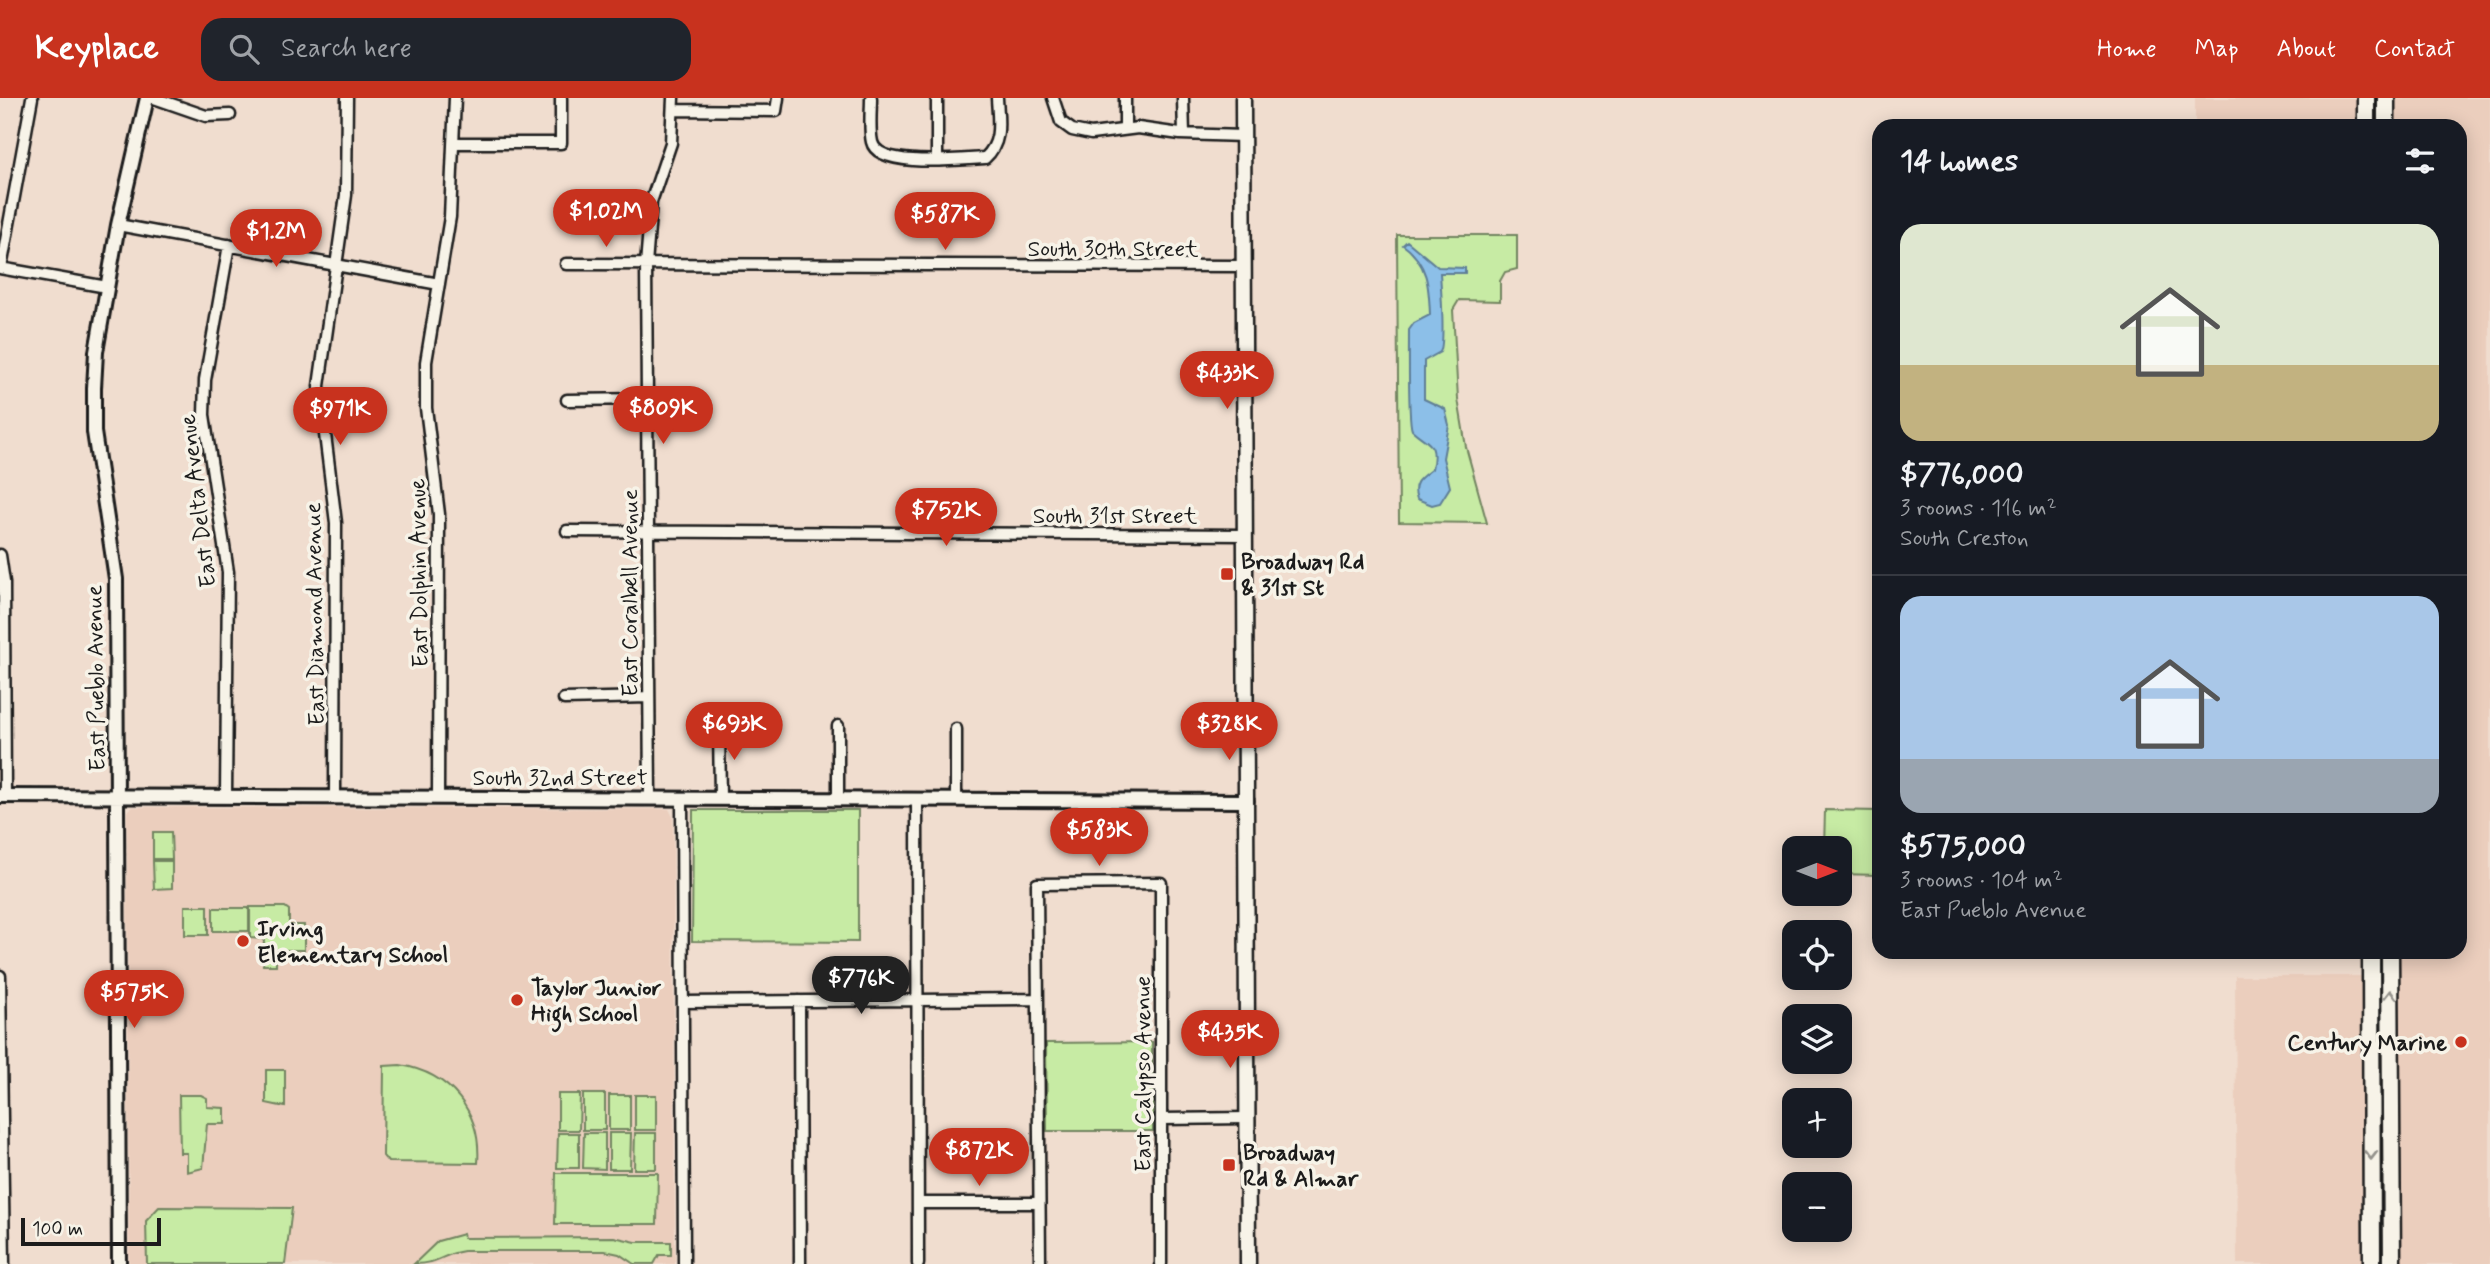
<!DOCTYPE html>
<html lang="en">
<head>
<meta charset="utf-8">
<style>
	body { margin:0; font-family:Mynerve,sans-serif; background:#20242c; color:#f1f3f6; height:100vh; display:flex; flex-direction:column; font-size:26px; white-space:nowrap }
	* { box-sizing:border-box; margin:0 }
	p { font-size:23px; color:#9ea1a6 }
	.icon { flex:none; width:38px; height:38px; fill:none; stroke:currentColor; stroke-width:2; stroke-linecap:round; stroke-linejoin:round }
	.map { position:relative; flex:1; overflow:hidden }
	.sheet { position:absolute; left:1872px; top:21px; width:595px; height:840px; display:flex; flex-direction:column; background:#171b24; border-radius:21px; box-shadow:0 4px 18px #0003 }
	.sheet>* { flex:none }
	.needle { width:46px; rotate:90deg }
	.buttons { position:absolute; left:1782px; top:738px; display:grid; gap:14px }
	.buttons a { display:grid; place-items:center; width:70px; height:70px; border-radius:14px; background:#171b24; box-shadow:0 4px 18px #0003; font-size:35px }
	.scale { position:absolute; left:21px; bottom:18px; width:140px; box-sizing:border-box; padding-left:7px; border:4px solid #1c1c1c; border-top:0; font-size:19px; line-height:24px; white-space:nowrap; color:#1c1c1c; -webkit-text-stroke:5px #f7f3e8; paint-order:stroke }
	.price { position:absolute; translate:-50% -60px; padding:0 16px; border-radius:24px; background:#c8321e; color:#fff; font-size:23px; line-height:46px; filter:drop-shadow(0 2px 4px #0008) }
	.price::after { content:''; position:absolute; left:50%; top:42px; width:21px; height:16px; margin-left:-10px; background:inherit; clip-path:polygon(0 0,100% 0,50% 100%) }
	.price.current { background:#222; color:#fff }
	ul { padding:0; list-style:none }
	li { display:grid; align-content:center; gap:14px; height:371px; padding:0 28px }
	li+li { border-top:2px solid #363941 }
	li span { display:grid; place-items:center; height:217px; border-radius:21px; color:#555 }
	li>.icon { margin-inline-start:auto }
	span .icon { width:126px; height:126px; fill:#fffc; stroke-width:1 }
	li b { font-size:30px }
	h2 { display:flex; justify-content:space-between; align-items:center; height:84px; padding:0 28px; font-size:30px }
	header { display:flex; align-items:center; gap:42px; box-sizing:border-box; height:98px; padding:0 35px; background:#c8321e; color:#fff }
	header strong { font-size:33px }
	nav { display:flex; gap:38px; margin-inline-start:auto; font-size:24px }
	.search { width:490px; height:63px; background:#20242c; display:flex; align-items:center; gap:18px; box-sizing:border-box; padding:0 24px; border-radius:21px; color:#9ea1a6; font-size:26px }
	.map>svg:first-child { display:block }
	.built { fill:#ebcebd }
	.green { fill:#c7eba4; stroke:#728460; stroke-width:2 }
	.water { fill:#8cbfe8; stroke:#5f7e96; stroke-width:2 }
	.lines { fill:none; stroke-linecap:round; stroke-linejoin:round }
	.minor-casing { stroke:#1c1c1c; stroke-width:15 }
	.tertiary-casing { stroke:#1c1c1c; stroke-width:18 }
	.secondary-casing { stroke:#1c1c1c; stroke-width:19 }
	.primary-casing { stroke:#1c1c1c; stroke-width:21 }
	.minor { stroke:#f7f3e8; stroke-width:10 }
	.tertiary { stroke:#f7f3e8; stroke-width:12 }
	.secondary { stroke:#f7f3e8; stroke-width:14 }
	.primary { stroke:#f7f3e8; stroke-width:16 }
	.oneway { stroke:#94928c }
	.poi-dot { fill:#c8321e; stroke:#f7f3e8; stroke-width:2.5 }
	.labels { text-anchor:middle; stroke-width:7; stroke-linejoin:round; paint-order:stroke }
	.street-label { font-size:23px; fill:#1c1c1c; stroke:#f7f3e8 }
	.poi-label { font-size:23px; font-weight:bold; fill:#1c1c1c; stroke:#f7f3e8; text-anchor:start }
</style>
</head>
<body>
<header>
<strong>Keyplace</strong>
<div class="search"><svg class="icon" aria-label="search" viewBox="0 0 24 24"><circle cx="10" cy="10" r="6"/><path d="M15 15l6 6"/></svg>Search here</div>
<nav><a>Home</a><a>Map</a><a>About</a><a>Contact</a></nav>
</header>
<div class="map">
<svg width="2490" height="1166" viewBox="0 0 2490 1166">
	<rect width="100%" height="100%" fill="#f0ddcf"/>
	<filter id="ink" filterUnits="userSpaceOnUse"><feTurbulence type="fractalNoise" baseFrequency=".0143" numOctaves="2"/><feDisplacementMap in="SourceGraphic" scale="14" xChannelSelector="R" yChannelSelector="G"/><feConvolveMatrix kernelMatrix="1 2 1 2 8 2 1 2 1" color-interpolation-filters="sRGB"/></filter>
	<g filter="url(#ink)">
		<path class="built" d="M2195 0H2358V28H2195Z
			M2393 0H2490V1166H2402L2399 854H2460V28H2393Z
			M132 709 669 711 673 719 675 1166H129L127 714Z
			M2235 878H2361L2363 1166H2237Z"/>
		<path class="green" d="M1397 137H1517V171L1505 174 1500 183V203L1459 202 1453 212 1458 301 1466 349 1487 425 1399 424Z
			M693 712H858V844L692 843Z
			M1825 712 1879 713V777L1839 776V751H1824Z
			M153 734H171L172 761H153Z
			M153 763H172V790L154 791Z
			M185 808H208V837H185Z
			M250 809H285L289 812V827H304V852H276V867H263L264 841 250 840Z
			M213 810H249V833H213Z
			M1152 944 1153 1033H1047L1046 945Z
			M400 967C450 975 482 1014 478 1065L388 1064 383 1058 384 968Z
			M266 972H285V1009L266 1005Z
			M558 996H580L579 1032H558Z
			M583 996H605V1032H583Z
			M179 997H201L207 1000V1009L225 1010V1026H207L203 1070 187 1074V1055H180Z
			M609 997H630V1032H609Z
			M635 997H656V1032H635Z
			M558 1035H579V1070H557Z
			M584 1035H605V1071L583 1070Z
			M609 1035H631L630 1071H609Z
			M635 1035H656V1071H634Z
			M556 1075H658L657 1126H555Z
			M159 1109 292 1110 285 1166H147L146 1123Z
			M463 1136 464 1140 614 1139 636 1144H671V1157H659L654 1166H634L619 1156 605 1153H464C442 1156 439 1166 414 1166L438 1143Z"/>
		<path class="water" d="M1407 143 1438 169 1465 170V175H1440C1441 189 1445 246 1440 254L1424 263V301L1445 311 1449 327 1443 360 1450 389 1440 405 1432 407 1417 401C1411 385 1420 380 1432 371 1438 343 1428 347 1412 332 1408 324 1409 247 1409 232L1414 225 1430 217C1429 188 1428 165 1403 147Z"/>
		<g class="lines">
			<g class="minor-casing">
				<path id="minor" d="M154 0 206 18 230 17
					M871 0C871 14 869 31 872 44 878 71 962 61 985 60 1003 44 998 22 997 0
					M937 0V61
					M1053 0 1061 24 1072 32 1091 36 1138 30 1180 36 1243 38
					M1125 0V31
					M1183 0 1184 36
					M673 12 776 13 778 0
					M455 45H561V0
					M118 127 439 186
					M566 166 1244 168
					M0 170 107 189
					M1 170 32 0
					M567 302 648 301
					M567 433 1245 437
					M0 457 4 484 5 698
					M564 601 649 599
					M838 628V701
					M719 629 720 700
					M226 699 228 474 204 317 205 282 229 147
					M335 699 336 425 319 288 346 97 347 0
					M438 700 439 416 426 310V264L450 119 455 0
					M650 700 646 167 651 104 671 45 673 0
					M682 700 684 1166
					M917 701 918 1166
					M956 701V631
					M0 878 4 1166
					M799 903 800 1166
					M683 904 1038 901
					M1162 1021 1248 1020
					M918 1105H1039
					M1040 1166 1037 786 1161 785V1166"/>
			</g>
			<g class="tertiary-casing">
				<path id="tertiary" d="M0 698 1247 703
					M119 1166 116 481 94 334V290L96 254 118 127 147 0"/>
			</g>
			<g class="secondary-casing">
				<path id="secondary" d="M1243 0 1248 1166"/>
			</g>
			<g class="primary-casing">
				<path id="primary" d="M2366 0V28
					M2386 0V28
					M2371 854 2372 1166
					M2390 854 2392 1166"/>
			</g>
			<use href="#minor" class="minor"/>
			<use href="#tertiary" class="tertiary"/>
			<use href="#secondary" class="secondary"/>
			<use href="#primary" class="primary"/>
		</g>
		<defs><path id="oneway-chevron" d="M-2-3.5L2.5 0L-2 3.5" fill="none" stroke-width="1.6" stroke-linecap="round" stroke-linejoin="round" transform="scale(1.75)"/></defs>
		<g class="oneway">
			<use href="#oneway-chevron" transform="translate(2390 897) rotate(-90)"/>
			<use href="#oneway-chevron" transform="translate(2371 1057) rotate(90)"/>
		</g>
	</g>
	<g class="poi-dot">
		<rect x="1220" y="469" width="14" height="14" rx="3.5"/>
		<circle cx="243" cy="843" r="7"/>
		<circle cx="517" cy="902" r="7"/>
		<circle cx="2461" cy="944" r="7"/>
		<rect x="1222" y="1060" width="14" height="14" rx="3.5"/>
	</g>
	<g class="labels">
		<g class="street-label">
			<text x="1113" y="158">South 30th Street</text>
			<text transform="translate(197 403) rotate(-97)" y="8">East Delta Avenue</text>
			<text x="1115" y="425">South 31st Street</text>
			<text transform="translate(418 475) rotate(-91)" y="8">East Dolphin Avenue</text>
			<text transform="translate(629 495) rotate(-90)" y="8">East Coralbell Avenue</text>
			<text transform="translate(314 516) rotate(-91)" y="8">East Diamond Avenue</text>
			<text transform="translate(95 580) rotate(-91)" y="8">East Pueblo Avenue</text>
			<text x="560" y="687">South 32nd Street</text>
			<text transform="translate(1142 976) rotate(-90)" y="8">East Calypso Avenue</text>
		</g>
		<g class="poi-label">
			<text x="1241" y="471">Broadway Rd<tspan x="1241" dy="26">&amp; 31st St</tspan></text>
			<text x="257" y="838">Irving<tspan x="257" dy="26">Elementary School</tspan></text>
			<text x="531" y="897">Taylor Junior<tspan x="531" dy="26">High School</tspan></text>
			<text x="2447" y="952" text-anchor="end">Century Marine</text>
			<text x="1243" y="1062">Broadway<tspan x="1243" dy="26">Rd &amp; Almar</tspan></text>
		</g>
	</g>
</svg>
<div class="buttons">
<a><svg class="needle" viewBox="-14 -14 28 28"><path d="M0-13l5 13h-10z" fill="#e53935"/><path d="M0 13l5-13h-10z" fill="#9ea1a6"/></svg></a>
<a><svg class="icon" aria-label="locate" viewBox="0 0 24 24"><circle cx="12" cy="12" r="6"/><path d="M12 2v4M12 18v4M2 12h4M18 12h4"/></svg></a>
<a><svg class="icon" aria-label="layers" viewBox="0 0 24 24"><path d="M12 4l9 5-9 5-9-5zM3 14l9 5 9-5"/></svg></a>
<a>+</a>
<a>−</a>
</div>
<div class="scale">100 m</div>
<b class="price" style="left:606px;top:151px">$1.02M</b>
<b class="price" style="left:945px;top:154px">$587K</b>
<b class="price" style="left:276px;top:171px">$1.2M</b>
<b class="price" style="left:1227px;top:313px">$433K</b>
<b class="price" style="left:663px;top:348px">$809K</b>
<b class="price" style="left:340px;top:349px">$971K</b>
<b class="price" style="left:946px;top:450px">$752K</b>
<b class="price" style="left:734px;top:664px">$693K</b>
<b class="price" style="left:1229px;top:664px">$328K</b>
<b class="price" style="left:1099px;top:770px">$583K</b>
<b class="price current" style="left:861px;top:918px">$776K</b>
<b class="price" style="left:134px;top:932px">$575K</b>
<b class="price" style="left:1230px;top:972px">$435K</b>
<b class="price" style="left:979px;top:1090px">$872K</b>
<section class="sheet">
<h2>14 homes<svg class="icon" aria-label="filters" viewBox="0 0 24 24"><path d="M4 7h16M4 17h16"/><circle cx="9" cy="7" r="2"/><circle cx="15" cy="17" r="2"/></svg></h2>
<ul>
<li><span style="background:linear-gradient(#dfe7d0 65%,#c2b280 0)"><svg class="icon" aria-label="home" viewBox="0 0 24 24"><path d="M3 11l9-7 9 7M6 9v11h12V9"/></svg></span><div><b>$776,000</b><p>3 rooms · 116 m²</p><p>South Creston</p></div></li>
<li><span style="background:linear-gradient(#a9c7e8 75%,#9aa5b1 0)"><svg class="icon" aria-label="home" viewBox="0 0 24 24"><path d="M3 11l9-7 9 7M6 9v11h12V9"/></svg></span><div><b>$575,000</b><p>3 rooms · 104 m²</p><p>East Pueblo Avenue</p></div></li>
</ul>
</section>
</div>
</body>
</html>
